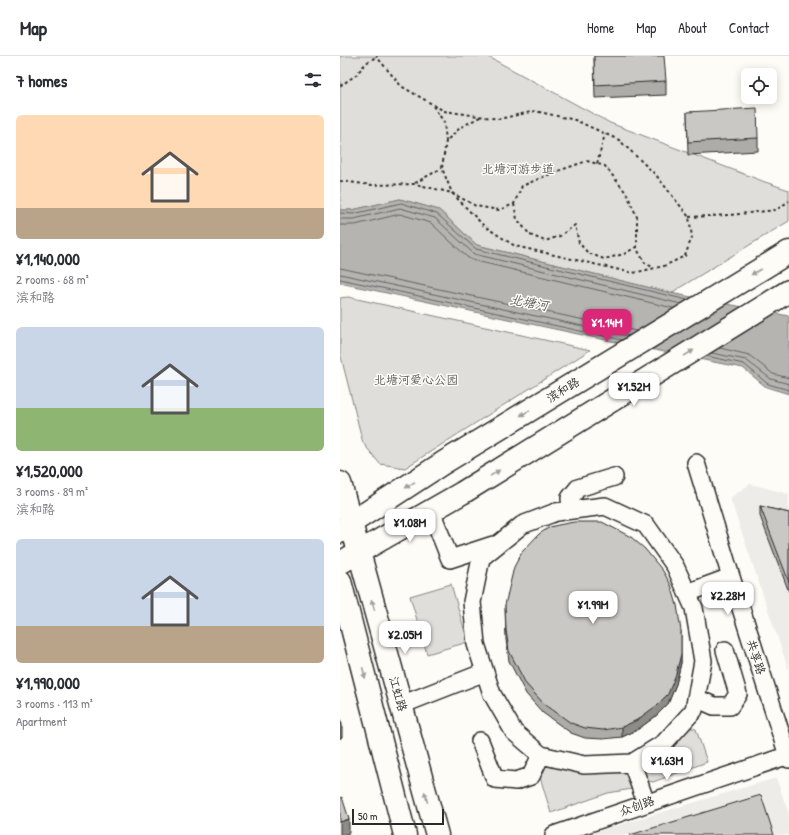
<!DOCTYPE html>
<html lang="en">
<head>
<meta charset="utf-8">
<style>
	body { margin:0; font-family:"Patrick Hand","LXGW WenKai TC",sans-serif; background:#f7f7f7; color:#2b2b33; height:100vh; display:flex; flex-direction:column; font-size:15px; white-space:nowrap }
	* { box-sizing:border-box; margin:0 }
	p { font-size:13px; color:#7c7c81 }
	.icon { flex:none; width:22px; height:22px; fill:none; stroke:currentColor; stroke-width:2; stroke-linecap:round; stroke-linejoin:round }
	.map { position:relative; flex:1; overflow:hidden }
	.side { display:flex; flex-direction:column; background:#fff; width:340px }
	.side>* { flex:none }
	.tools { position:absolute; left:401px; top:12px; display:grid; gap:8px }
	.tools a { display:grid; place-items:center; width:36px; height:36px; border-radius:6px; background:#fff; box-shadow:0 2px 10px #0003; font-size:20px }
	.scale { position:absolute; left:12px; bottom:10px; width:92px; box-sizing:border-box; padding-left:4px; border:2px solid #2b2b2b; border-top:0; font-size:11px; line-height:14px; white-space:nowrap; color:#2b2b2b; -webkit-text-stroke:3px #fdfcf7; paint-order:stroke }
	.price { position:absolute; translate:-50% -34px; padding:0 9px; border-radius:8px; background:#fff; color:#222; font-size:13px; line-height:26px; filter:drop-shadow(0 1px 2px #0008) }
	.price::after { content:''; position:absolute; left:50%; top:24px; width:12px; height:9px; margin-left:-6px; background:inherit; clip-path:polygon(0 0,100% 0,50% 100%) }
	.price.current { background:#db2777; color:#fff }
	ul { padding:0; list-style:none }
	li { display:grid; align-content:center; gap:8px; height:212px; padding:0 16px }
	li span { display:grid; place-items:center; height:124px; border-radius:6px; color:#555 }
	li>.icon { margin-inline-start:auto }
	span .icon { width:72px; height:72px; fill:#fffc; stroke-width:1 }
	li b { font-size:17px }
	h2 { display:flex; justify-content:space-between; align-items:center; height:48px; padding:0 16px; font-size:17px }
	header { display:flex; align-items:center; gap:24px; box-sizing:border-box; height:56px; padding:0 20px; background:#fff; border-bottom:1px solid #e1e1e2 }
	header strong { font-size:19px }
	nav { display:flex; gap:22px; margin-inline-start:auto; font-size:14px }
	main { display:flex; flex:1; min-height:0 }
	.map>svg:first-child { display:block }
	.built { fill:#edece8 }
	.green { fill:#dfdeda; stroke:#858482 }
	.water { fill:#b5b4b1; stroke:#7e7d7b }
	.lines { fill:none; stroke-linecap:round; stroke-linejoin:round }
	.shore { stroke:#626261; stroke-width:1 }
	.minor-casing { stroke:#2b2b2b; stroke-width:20 }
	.major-casing { stroke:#2b2b2b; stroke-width:25 }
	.path { stroke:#2b2b2b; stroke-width:2; stroke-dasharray:3 3; stroke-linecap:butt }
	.minor { stroke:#fdfcf7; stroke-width:17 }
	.major { stroke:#fdfcf7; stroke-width:22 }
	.wall { fill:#adaca9; stroke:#2b2b2b }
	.shaded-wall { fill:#8d8c89; stroke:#2b2b2b }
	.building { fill:#c9c8c4; stroke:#2b2b2b }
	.oneway { fill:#9e9e9b }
	.labels { text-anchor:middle; stroke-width:3; stroke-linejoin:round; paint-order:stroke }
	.park-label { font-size:12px; fill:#585857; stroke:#fdfcf7 }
	.street-label { font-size:12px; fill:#2b2b2b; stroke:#fdfcf7 }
	.water-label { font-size:13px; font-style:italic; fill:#5b5b5a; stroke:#fdfcf7 }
</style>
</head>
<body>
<header>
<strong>Map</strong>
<nav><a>Home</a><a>Map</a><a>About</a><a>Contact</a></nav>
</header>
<main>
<section class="side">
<h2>7 homes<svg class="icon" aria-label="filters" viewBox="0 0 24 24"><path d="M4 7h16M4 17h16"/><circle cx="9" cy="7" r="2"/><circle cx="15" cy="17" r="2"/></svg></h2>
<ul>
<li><span style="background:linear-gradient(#ffd9b3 75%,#b9a48a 0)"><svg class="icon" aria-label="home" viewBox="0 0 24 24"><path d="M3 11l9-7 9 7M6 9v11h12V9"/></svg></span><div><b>¥1,140,000</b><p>2 rooms · 68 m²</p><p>滨和路</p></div></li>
<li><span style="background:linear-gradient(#c9d6e8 65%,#8fb573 0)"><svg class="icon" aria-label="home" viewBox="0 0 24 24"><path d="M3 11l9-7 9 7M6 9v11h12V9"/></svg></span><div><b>¥1,520,000</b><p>3 rooms · 89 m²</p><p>滨和路</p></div></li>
<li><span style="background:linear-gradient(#c9d6e8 70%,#b9a48a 0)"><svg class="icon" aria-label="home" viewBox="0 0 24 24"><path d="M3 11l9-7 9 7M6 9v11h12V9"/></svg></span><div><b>¥1,990,000</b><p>3 rooms · 113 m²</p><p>Apartment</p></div></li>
</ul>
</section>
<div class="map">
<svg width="449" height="779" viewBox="0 0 449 779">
	<rect width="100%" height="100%" fill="#fdfcf7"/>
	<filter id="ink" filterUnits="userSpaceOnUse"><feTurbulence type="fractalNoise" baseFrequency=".025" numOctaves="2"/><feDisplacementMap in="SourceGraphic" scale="8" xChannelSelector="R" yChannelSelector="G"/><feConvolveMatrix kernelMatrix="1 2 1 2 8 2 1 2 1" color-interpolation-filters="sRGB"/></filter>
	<g filter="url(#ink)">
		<path class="built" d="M410 428 449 438V615L390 442Z
			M436 722 449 758V779H246Z"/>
		<path class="green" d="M0 0H147L270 67 425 126 449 134V165L331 237 137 189 99 154 60 143 12 154H0Z
			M8 241 250 294 65 412 40 408 23 387 0 297V242Z
			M111 528 128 586 87 598 70 540Z
			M348 671 356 673 367 706 313 726 304 724 301 709Z
			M204 707 290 713 295 727 292 733 268 737 211 757 199 718Z"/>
		<path class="water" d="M60 143 99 154 137 189 331 237 449 260V338L426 331 403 312 261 283 0 227V154H12Z"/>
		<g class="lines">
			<path class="shore" d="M0 157 13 158 61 147 97 158 136 193 347 244
				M0 163H14L60 152 95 162 134 198 341 248
				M0 169H15L60 158 91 167 127 201 132 204 333 252
				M0 212 296 275
				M0 218 289 280
				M0 223 282 284
				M380 292 409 299 433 318 449 322
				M372 297 406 304 431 323 449 328
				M366 300 404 308 428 328 449 334"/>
			<g class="minor-casing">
				<path id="minor" d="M356 407 391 521 449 703
					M231 454 230 442 238 432 274 421
					M91 455 110 503 153 489
					M347 537 391 521
					M356 642 374 650H390L398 638 385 594
					M61 649 145 616
					M140 685 155 723 176 725 191 720 201 699
					M292 707 244 709 201 699 174 676 152 638 136 588 132 546 141 502 182 469 216 456 265 450 306 469 335 510 354 552 363 605 354 654 324 687 292 707 306 747
					M214 779 449 699"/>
			</g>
			<g class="major-casing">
				<path id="major" d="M0 427 97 779
					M0 476 11 467 103 407 449 196
					M0 507 122 437 449 235
					M0 525 65 779"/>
			</g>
			<path class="path" d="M0 30 16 19 26 7 36 1
				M93 50 104 66 106 85
				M140 61 121 71 106 85 102 112 112 137 136 150 159 154 174 148 182 130 215 116 247 105 265 110 287 138 297 161V193L305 207 314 212
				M257 108 265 78
				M0 125 32 129 75 128 112 137 144 170 175 190 293 217 324 210 345 200 352 181 349 161 316 119 279 84 235 64 195 55 159 63 104 55 61 30 36 0
				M75 127 102 112
				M174 148 177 163 190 179 205 185 220 180 235 169 239 187 248 197 264 203 284 198 296 191
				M349 161 390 159 436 154 449 145"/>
			<use href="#minor" class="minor"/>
			<use href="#major" class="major"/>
		</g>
		<path class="wall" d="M254 0 326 25V39L255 42Z
			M347 56 418 82V95L348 99Z
			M420 450 449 457V536L420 460Z
			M165 549 341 575V607L336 628 328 648 316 660 297 674 282 681 263 683 245 682 231 677 203 657 186 638 169 605 166 584Z"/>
		<path class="shaded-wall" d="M341 598V607L336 628 328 648 316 660 297 674 282 681V671Z
			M2 668V681L0 683V669Z
			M9 763V777L3 779H0V766Z"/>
		<path class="building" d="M254 0H324L326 25 255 29Z
			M417 52 418 82 348 86 347 56Z
			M420 450 449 457V526Z
			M234 466H262L291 481 305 493 323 515 331 529 337 549 341 575V598L336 618 328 638 316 650 297 664 282 671 263 674 245 672 231 667 203 647 186 628 169 595 166 574 165 549 174 511 182 496 199 478 210 471 218 469Z
			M0 663 2 668 0 669Z
			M421 739 434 779H290Z
			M2 741 9 763 0 766V742Z"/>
		<defs><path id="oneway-solid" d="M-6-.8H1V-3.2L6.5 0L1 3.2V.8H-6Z"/></defs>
		<g class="oneway">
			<use href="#oneway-solid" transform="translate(416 216) rotate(149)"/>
			<use href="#oneway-solid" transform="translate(349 297) rotate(-32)"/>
			<use href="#oneway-solid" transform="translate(185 357) rotate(149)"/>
			<use href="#oneway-solid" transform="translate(155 417) rotate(-32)"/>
			<use href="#oneway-solid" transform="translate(70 429) rotate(147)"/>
			<use href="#oneway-solid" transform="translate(33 549) rotate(-106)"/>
			<use href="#oneway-solid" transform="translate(24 617) rotate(76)"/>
			<use href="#oneway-solid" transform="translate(86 741) rotate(-105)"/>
		</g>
	</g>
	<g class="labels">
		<g class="park-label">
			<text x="178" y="117">北塘河游步道</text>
			<text x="76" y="328">北塘河爱心公园</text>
		</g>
		<g class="street-label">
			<text transform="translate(223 334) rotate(-31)" y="4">滨和路</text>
			<text transform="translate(416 601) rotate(72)" y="4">共享路</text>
			<text transform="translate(58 638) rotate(74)" y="4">江虹路</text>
			<text transform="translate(297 750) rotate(-19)" y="4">众创路</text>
		</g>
		<g class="water-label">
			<text transform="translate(189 246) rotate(10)" y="5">北塘河</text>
		</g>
	</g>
</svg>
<div class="tools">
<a><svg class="icon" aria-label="locate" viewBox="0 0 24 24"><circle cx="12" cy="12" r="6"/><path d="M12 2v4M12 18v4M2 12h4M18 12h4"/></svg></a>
</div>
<div class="scale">50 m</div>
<b class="price current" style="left:267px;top:287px">¥1.14M</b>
<b class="price" style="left:294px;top:351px">¥1.52M</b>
<b class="price" style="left:70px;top:487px">¥1.08M</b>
<b class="price" style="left:388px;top:560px">¥2.28M</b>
<b class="price" style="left:253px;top:569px">¥1.99M</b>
<b class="price" style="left:65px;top:599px">¥2.05M</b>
<b class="price" style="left:327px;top:725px">¥1.63M</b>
</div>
</main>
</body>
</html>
